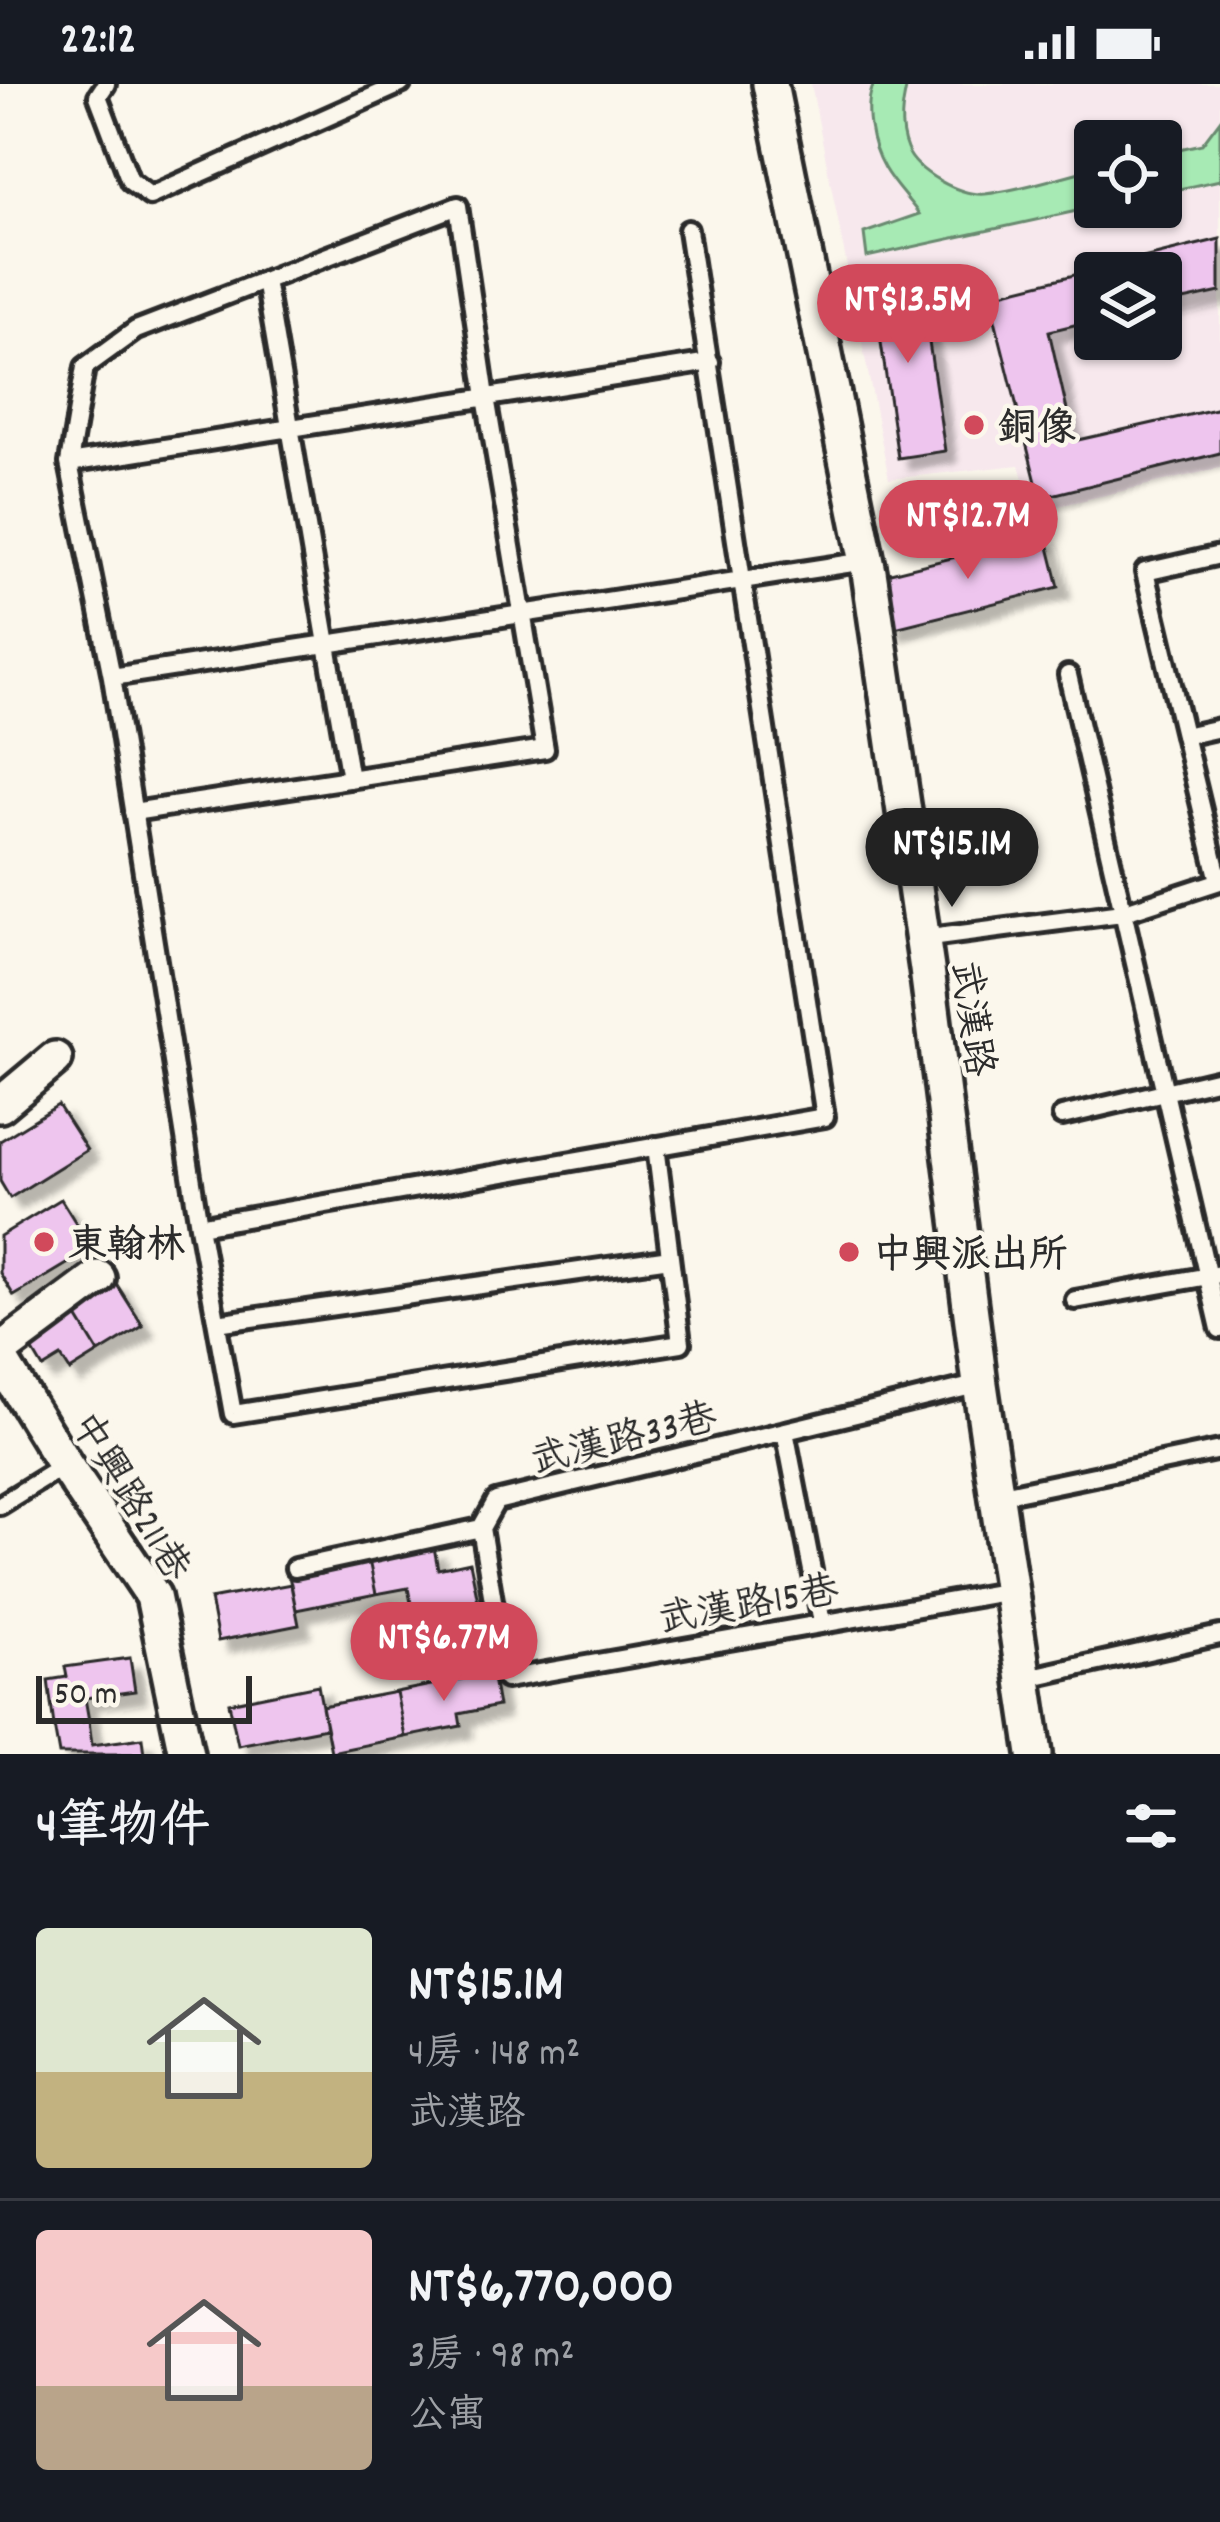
<!DOCTYPE html>
<html lang="zh-TW">
<head>
<meta charset="utf-8">
<style>
	body { margin:0; font-family:Dekko,"LXGW WenKai TC",sans-serif; background:#20242c; color:#f1f3f6; height:100vh; display:flex; flex-direction:column; font-size:45px; white-space:nowrap }
	* { box-sizing:border-box; margin:0 }
	p { font-size:39px; color:#9ea1a6 }
	.icon { flex:none; width:66px; height:66px; fill:none; stroke:currentColor; stroke-width:2; stroke-linecap:round; stroke-linejoin:round }
	.map { position:relative; height:1670px; overflow:hidden }
	.sheet { display:flex; flex-direction:column; background:#171b24; flex:1 }
	.sheet>* { flex:none }
	.buttons { position:absolute; left:1074px; top:36px; display:grid; gap:24px }
	.buttons a { display:grid; place-items:center; width:108px; height:108px; border-radius:12px; background:#171b24; box-shadow:0 3px 9px #0004; font-size:60px }
	.scale { position:absolute; left:36px; bottom:30px; width:216px; box-sizing:border-box; padding-left:12px; border:6px solid #2b2b2b; border-top:0; font-size:33px; line-height:42px; white-space:nowrap; color:#2b2b2b; -webkit-text-stroke:9px #fbf7ec; paint-order:stroke }
	.price { position:absolute; translate:-50% -102px; padding:0 27px; border-radius:42px; background:#d1495b; color:#fff; font-size:39px; line-height:78px; filter:drop-shadow(0 3px 6px #0008) }
	.price::after { content:''; position:absolute; left:50%; top:72px; width:36px; height:27px; margin-left:-18px; background:inherit; clip-path:polygon(0 0,100% 0,50% 100%) }
	.price.active { background:#222; color:#fff }
	ul { padding:0; list-style:none }
	li { display:flex; align-items:center; gap:36px; height:300px; padding:0 36px }
	li+li { border-top:3px solid #363941 }
	li span { display:grid; place-items:center; flex:none; width:336px; height:240px; border-radius:12px; color:#555 }
	li>.icon { margin-inline-start:auto }
	span .icon { width:144px; height:144px; fill:#fffc; stroke-width:1 }
	li b { font-size:51px }
	h2 { display:flex; justify-content:space-between; align-items:center; height:144px; padding:0 36px; font-size:51px }
	.status { display:flex; justify-content:space-between; align-items:center; height:84px; padding:0 60px; background:#171b24; direction:ltr }
	.status svg { height:33px; fill:currentColor }
	.map>svg:first-child { display:block }
	.built { fill:#f7e8ed; fill-rule:evenodd }
	.green { fill:#a7eab4; stroke:#698a70; stroke-width:3 }
	.building { fill:#eec5ee; stroke:#2b2b2b; stroke-width:3; filter:url(#shadow) }
	.lines { fill:none; stroke-linecap:round; stroke-linejoin:round }
	.lane-casing { stroke:#2b2b2b; stroke-width:26 }
	.street-casing { stroke:#2b2b2b; stroke-width:42 }
	.lane { stroke:#fbf7ec; stroke-width:16 }
	.street { stroke:#fbf7ec; stroke-width:33 }
	.poi-dot { fill:#d1495b; stroke:#fbf7ec; stroke-width:4.5 }
	.labels { text-anchor:middle; stroke-width:9; stroke-linejoin:round; paint-order:stroke }
	.poi-label { font-size:39px; font-weight:bold; fill:#2b2b2b; stroke:#fbf7ec; text-anchor:start }
	.street-label { font-size:39px; fill:#2b2b2b; stroke:#fbf7ec }
</style>
</head>
<body>
<div class="status"><b>22:12</b><svg viewBox="0 0 49 12"><path d="M0 12V9h3v3zM5 12V6h3v6zM10 12V3h3v9zM15 12V0h3v12zM26 1h20v11H26zM47 4h2v5h-2z"/></svg></div>
<div class="map">
<svg width="1220" height="1670" viewBox="0 0 1220 1670">
	<defs>
		<filter id="shadow"><feDropShadow dx="11" dy="11" stdDeviation="3" flood-color="#0004"/></filter>
	</defs>
	<rect width="100%" height="100%" fill="#fbf7ec"/>
	<filter id="ink" filterUnits="userSpaceOnUse"><feTurbulence type="fractalNoise" baseFrequency=".00833" numOctaves="2"/><feDisplacementMap in="SourceGraphic" scale="24" xChannelSelector="R" yChannelSelector="G"/><feConvolveMatrix kernelMatrix="1 2 1 2 8 2 1 2 1" color-interpolation-filters="sRGB"/></filter>
	<g filter="url(#ink)">
		<path class="built" d="M811 0H1220V384L1033 428 1019 381 889 395ZM1095 57H1161V123H1095ZM1095 189H1161V255H1095Z"/>
		<path class="green" d="M874 0H907C902 22 898 43 907 65 916 88 960 112 985 110 1021 106 1059 93 1095 84V123L867 173 864 149 919 130C908 115 893 100 884 84 871 62 863 23 874 0Z
			M1220 36V96L1161 109V69L1202 60Z"/>
		<path class="building" d="M1220 155V208L1161 221V189H1095V236L1049 247 1074 357 1220 324V369L1040 414 989 212Z
			M919 190 945 367 898 374 872 197Z
			M1046 451 1059 503 891 545 878 492Z
			M58 1021 87 1066 10 1114 0 1097V1057Z
			M61 1115 92 1165 14 1212 0 1189V1152Z
			M114 1196 143 1242 99 1269 71 1223Z
			M71 1223 99 1269 70 1287 61 1273 43 1284 24 1252Z
			M434 1463 438 1485 470 1478 478 1517 413 1529 408 1504 376 1510 369 1476Z
			M369 1476 376 1510 296 1526 289 1492Z
			M291 1500 299 1541 218 1557 210 1515Z
			M478 1517 492 1589 436 1600 423 1528Z
			M130 1574 135 1607 85 1614 89 1637 54 1642 48 1596 67 1593 65 1583Z
			M492 1589 498 1622 459 1630 461 1642 405 1653 396 1608Z
			M318 1601 326 1644 238 1661 229 1619Z
			M396 1608 405 1653 331 1668 322 1622Z
			M89 1637 92 1661 142 1654 144 1670H59L54 1642Z"/>
		<g class="lines">
			<g class="lane-casing">
				<path id="lane" d="M106 0 98 12 130 97 150 112 401 0
					M265 196 350 695
					M710 278 69 379 112 593 866 477
					M69 379 85 283 136 246 458 122 486 313 545 665 133 728
					M1068 591 1220 1245
					M112 593 199 1142 825 1033 688 146
					M1184 652 1220 644
					M1219 797 1145 488 1220 471
					M922 855 1122 829 1220 797
					M1062 1032 1220 995
					M199 1142 233 1330 681 1259 656 1062
					M1075 1216 1220 1190
					M217 1239 670 1174
					M785 1347 822 1538
					M997 1412 1220 1366
					M0 1421 65 1381
					M481 1444 506 1595 1010 1507
					M295 1484 481 1444 496 1417 980 1300
					M1023 1595 1220 1551"/>
			</g>
			<g class="street-casing">
				<path id="street" d="M770 0 869 488 927 885 980 1300 1035 1670
					M0 1021 55 975
					M0 1267 98 1194
					M0 1275 65 1381 153 1512 186 1670"/>
			</g>
			<use href="#lane" class="lane"/>
			<use href="#street" class="street"/>
		</g>
	</g>
	<g class="poi-dot">
		<circle cx="974" cy="341" r="12"/>
		<circle cx="44" cy="1158" r="12"/>
		<circle cx="849" cy="1168" r="12"/>
	</g>
	<g class="labels">
		<g class="poi-label">
			<text x="998" y="355">銅像</text>
			<text x="68" y="1172">東翰林</text>
			<text x="873" y="1182">中興派出所</text>
		</g>
		<g class="street-label">
			<text transform="translate(975 934) rotate(82)" y="14">武漢路</text>
			<text transform="translate(623 1352) rotate(-14)" y="14">武漢路33巷</text>
			<text transform="translate(133 1411) rotate(58)" y="14">中興路211巷</text>
			<text transform="translate(748 1518) rotate(-10)" y="14">武漢路15巷</text>
		</g>
	</g>
</svg>
<div class="buttons">
<a><svg class="icon" aria-label="locate" viewBox="0 0 24 24"><circle cx="12" cy="12" r="6"/><path d="M12 2v4M12 18v4M2 12h4M18 12h4"/></svg></a>
<a><svg class="icon" aria-label="layers" viewBox="0 0 24 24"><path d="M12 4l9 5-9 5-9-5zM3 14l9 5 9-5"/></svg></a>
</div>
<div class="scale">50 m</div>
<b class="price" style="left:908px;top:282px">NT$13.5M</b>
<b class="price" style="left:968px;top:498px">NT$12.7M</b>
<b class="price active" style="left:952px;top:826px">NT$15.1M</b>
<b class="price" style="left:444px;top:1620px">NT$6.77M</b>
</div>
<section class="sheet">
<h2>4筆物件<svg class="icon" aria-label="filters" viewBox="0 0 24 24"><path d="M4 7h16M4 17h16"/><circle cx="9" cy="7" r="2"/><circle cx="15" cy="17" r="2"/></svg></h2>
<ul>
<li><span style="background:linear-gradient(#dfe7d0 60%,#c2b280 0)"><svg class="icon" aria-label="home" viewBox="0 0 24 24"><path d="M3 11l9-7 9 7M6 9v11h12V9"/></svg></span><div><b>NT$15.1M</b><p>4房 · 148 m²</p><p>武漢路</p></div></li>
<li><span style="background:linear-gradient(#f6c9c9 65%,#b9a48a 0)"><svg class="icon" aria-label="home" viewBox="0 0 24 24"><path d="M3 11l9-7 9 7M6 9v11h12V9"/></svg></span><div><b>NT$6,770,000</b><p>3房 · 98 m²</p><p>公寓</p></div></li>
</ul>
</section>
</body>
</html>
